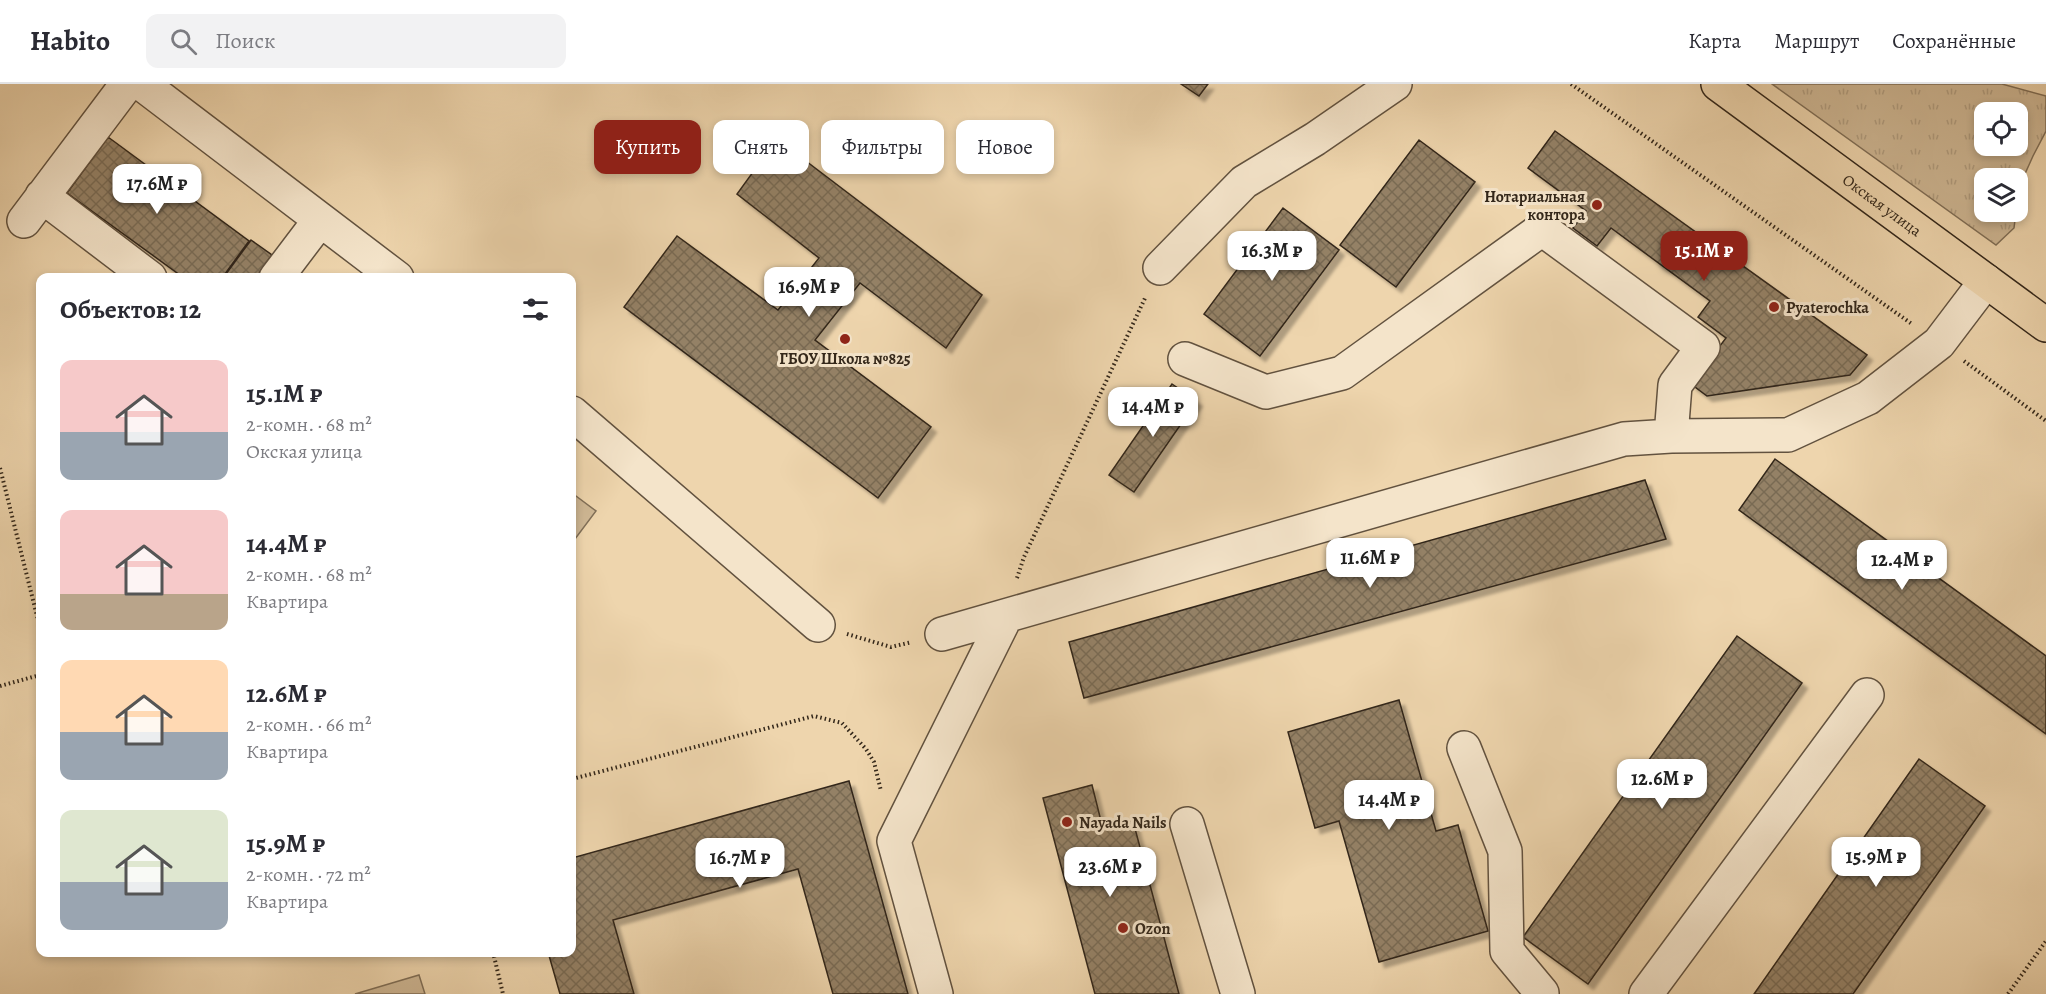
<!DOCTYPE html>
<html lang="ru">
<head>
<meta charset="utf-8">
<style>
	body { margin:0; font-family:Alegreya,serif; background:#f2f2f3; color:#2b2b33; height:100vh; display:flex; flex-direction:column; font-size:22px; white-space:nowrap }
	* { box-sizing:border-box; margin:0 }
	p { font-size:20px; color:#7c7c81 }
	.icon { flex:none; width:33px; height:33px; fill:none; stroke:currentColor; stroke-width:2; stroke-linecap:round; stroke-linejoin:round }
	.map { position:relative; flex:1; overflow:hidden }
	.sheet { position:absolute; left:36px; top:189px; width:540px; height:684px; display:flex; flex-direction:column; background:#fff; border-radius:12px; box-shadow:0 3px 9px #0003 }
	.sheet>* { flex:none }
	.hud { position:absolute; left:594px; top:36px; width:570px; height:54px; display:flex; gap:12px }
	.buttons { position:absolute; left:1974px; top:18px; display:grid; gap:12px }
	.buttons a { display:grid; place-items:center; width:54px; height:54px; border-radius:12px; background:#fff; box-shadow:0 3px 9px #0003; font-size:30px }
	.price { position:absolute; translate:-50% -51px; padding:0 14px; border-radius:12px; background:#fff; color:#222; font-size:20px; line-height:39px; filter:drop-shadow(0 2px 3px #0008) }
	.price::after { content:''; position:absolute; left:50%; top:36px; width:18px; height:14px; margin-left:-9px; background:inherit; clip-path:polygon(0 0,100% 0,50% 100%) }
	.price.current { background:#8f2418; color:#fff }
	ul { padding:0; list-style:none }
	li { display:flex; align-items:center; gap:18px; height:150px; padding:0 24px }
	li span { display:grid; place-items:center; flex:none; width:168px; height:120px; border-radius:12px; color:#555 }
	li>.icon { margin-inline-start:auto }
	span .icon { width:72px; height:72px; fill:#fffc; stroke-width:1 }
	li b { font-size:26px }
	h2 { display:flex; justify-content:space-between; align-items:center; height:72px; padding:0 24px; font-size:26px }
	.pill { padding:0 21px; border-radius:12px; background:#fff; box-shadow:0 3px 9px #0003; font-size:21px; line-height:54px }
	.pill.current { background:#8f2418; color:#fff }
	header { display:flex; align-items:center; gap:36px; box-sizing:border-box; height:84px; padding:0 30px; background:#fff; border-bottom:2px solid #e1e1e2 }
	header strong { font-size:28px }
	nav { display:flex; gap:33px; margin-inline-start:auto; font-size:21px }
	.search { width:420px; height:54px; background:#f2f2f3; display:flex; align-items:center; gap:15px; box-sizing:border-box; padding:0 21px; border-radius:12px; color:#7c7c81; font-size:22px }
	.map>svg:first-child { display:block }
	.grass { fill:url(#grass-tufts); stroke:#806f57; stroke-width:1.5; fill-rule:evenodd }
	.pitch { fill:#ceb794; stroke:#806f57; stroke-width:1.5 }
	.building { fill:url(#building-cross-hatch); stroke:#33271a; stroke-width:1.5; filter:url(#shadow) }
	.lines { fill:none; stroke-linecap:round; stroke-linejoin:round }
	.minor-casing { stroke:#62523f; stroke-width:36 }
	.major-casing { stroke:#33271a; stroke-width:36 }
	.path { stroke:#33271a; stroke-width:4; stroke-dasharray:1.5 3; stroke-linecap:butt }
	.minor { stroke:#f4e4ca; stroke-width:33 }
	.major { stroke:#eed5ad; stroke-width:33 }
	.poi-dot { fill:#8f2418; stroke:#f4e4ca; stroke-width:2 }
	.labels { text-anchor:middle; stroke-width:6; stroke-linejoin:round; paint-order:stroke }
	.poi-label { font-size:16px; font-weight:bold; fill:#33271a; stroke:#f4e4ca; text-anchor:start }
	.street-label { font-size:16px; fill:#33271a; stroke:#f4e4ca }
</style>
</head>
<body>
<header>
<strong>Habito</strong>
<div class="search"><svg class="icon" aria-label="search" viewBox="0 0 24 24"><circle cx="10" cy="10" r="6"/><path d="M15 15l6 6"/></svg>Поиск</div>
<nav><a>Карта</a><a>Маршрут</a><a>Сохранённые</a></nav>
</header>
<div class="map">
<svg width="2046" height="910" viewBox="0 0 2046 910">
	<defs>
		<pattern id="grass-tufts" width="24" height="20" patternUnits="userSpaceOnUse" patternTransform="scale(1.5)"><rect width="24" height="20" fill="#ceb794"/><path d="M3 7l-1-3M5 7V3M7 7l1-3M15 17l-1-3M17 17v-4M19 17l1-3" fill="none" stroke="#b19d7f"/></pattern>
		<pattern id="building-cross-hatch" width="8" height="8" patternUnits="userSpaceOnUse" patternTransform="scale(1.5)"><rect width="8" height="8" fill="#948166"/><path d="M0 0l8 8M0 8l8-8" fill="none" stroke="#796a53"/></pattern>
		<filter id="shadow"><feDropShadow dx="5.5" dy="5.5" stdDeviation="1.5" flood-color="#0004"/></filter>
	</defs>
	<rect width="100%" height="100%" fill="#eed5ad"/>
	<filter id="stains"><feTurbulence type="fractalNoise" baseFrequency=".00333" numOctaves="4"/><feColorMatrix values="0 0 0 0 .2 0 0 0 0 .09 0 0 0 0 .02 0 0 0 .5 -.17"/></filter>
	<radialGradient id="worn" r=".72"><stop offset=".6" stop-color="#630" stop-opacity="0"/><stop offset="1" stop-color="#630" stop-opacity=".3"/></radialGradient>
	<path class="grass" d="M1772 0H2002L2046 12V47L2033 72 2020 101 2018 118V94H1984V128H2016L2014 144 1996 161ZM1984 28H2018V62H1984Z"/>
	<path class="pitch" d="M572 409 596 427 572 459Z
		M419 891 425 910H355Z"/>
	<path class="building" d="M1181 0H1208L1199 12Z
		M1555 47 1867 271 1850 291 1707 312 1691 300 1726 254 1698 233 1710 217 1611 144 1597 162 1573 144 1586 127 1528 84Z
		M108 53 249 157 222 194H184L67 109Z
		M777 55 982 211 946 264 860 199 815 256 931 343 878 414 624 223 677 152 778 226 819 174 737 110Z
		M1419 56 1475 98 1396 203 1340 161Z
		M1283 124 1339 166 1260 272 1204 230Z
		M251 156 272 171 256 194H223Z
		M1172 300 1197 317 1134 408 1109 391Z
		M1775 375 2046 572V650L1739 426Z
		M1645 396 1666 455 1084 614 1069 558Z
		M1737 552 1802 599 1588 900 1523 853Z
		M1399 616 1436 747 1458 741 1488 847 1379 878 1339 737 1315 744 1288 648Z
		M1919 675 1985 722 1853 910H1754Z
		M849 697 908 910H833L798 785 613 836 634 910H560L548 868H572V774Z
		M1092 701 1103 745 1133 737 1179 910H1095L1043 714Z"/>
	<g class="lines">
		<g class="minor-casing">
			<path id="minor" d="M142 0 397 194
				M42 112 150 194
				M24 137 127 0
				M1160 184 1244 98 1315 55 1395 0
				M276 194 320 136
				M1185 275 1266 308 1342 289 1542 145 1703 263 1675 301 1671 352
				M572 329 818 541
				M942 550 1624 355 1671 352 1788 351 1868 314 1939 259 1986 197
				M1464 664 1505 767 1507 867 1542 909
				M1187 740 1238 910
				M936 910 894 757 1006 532
				M1646 910 1867 611"/>
		</g>
		<g class="major-casing">
			<g id="major">
				<path id="s1" d="M1718 0 2046 241"/>
			</g>
		</g>
		<path class="path" d="M1571 0 1912 240
			M1964 277 2046 337
			M0 384 40 544
			M1017 494 1024 473 1146 212
			M847 550 891 563 912 558
			M0 602 40 591
			M572 695 814 632 842 639 866 665 874 678 881 707
			M493 868 503 910
			M2008 910 2046 857"/>
		<use href="#minor" class="minor"/>
		<use href="#major" class="major"/>
	</g>
	<g class="poi-dot">
		<circle cx="1597" cy="121" r="6"/>
		<circle cx="1774" cy="223" r="6"/>
		<circle cx="845" cy="255" r="6"/>
		<circle cx="1067" cy="738" r="6"/>
		<circle cx="1123" cy="844" r="6"/>
	</g>
	<g class="labels">
		<g class="poi-label">
			<text x="1585" y="118" text-anchor="end">Нотариальная<tspan x="1585" dy="18">контора</tspan></text>
			<text x="1786" y="229">Pyaterochka</text>
			<text x="845" y="280" text-anchor="middle">ГБОУ Школа №825</text>
			<text x="1079" y="744">Nayada Nails</text>
			<text x="1135" y="850">Ozon</text>
		</g>
		<g class="street-label">
			<text dy="6" stroke="none"><textPath href="#s1" startOffset="204">Окская улица</textPath></text>
		</g>
	</g>
	<rect width="100%" height="100%" filter="url(#stains)"/>
	<rect width="100%" height="100%" fill="url(#worn)"/>
</svg>
<div class="buttons">
<a><svg class="icon" aria-label="locate" viewBox="0 0 24 24"><circle cx="12" cy="12" r="6"/><path d="M12 2v4M12 18v4M2 12h4M18 12h4"/></svg></a>
<a><svg class="icon" aria-label="layers" viewBox="0 0 24 24"><path d="M12 4l9 5-9 5-9-5zM3 14l9 5 9-5"/></svg></a>
</div>
<b class="price" style="left:157px;top:131px">17.6M ₽</b>
<b class="price" style="left:1272px;top:198px">16.3M ₽</b>
<b class="price current" style="left:1704px;top:198px">15.1M ₽</b>
<b class="price" style="left:809px;top:234px">16.9M ₽</b>
<b class="price" style="left:1153px;top:354px">14.4M ₽</b>
<b class="price" style="left:1370px;top:505px">11.6M ₽</b>
<b class="price" style="left:1902px;top:507px">12.4M ₽</b>
<b class="price" style="left:1662px;top:726px">12.6M ₽</b>
<b class="price" style="left:1389px;top:747px">14.4M ₽</b>
<b class="price" style="left:1876px;top:804px">15.9M ₽</b>
<b class="price" style="left:740px;top:805px">16.7M ₽</b>
<b class="price" style="left:1110px;top:814px">23.6M ₽</b>
<div class="hud">
<a class="pill current">Купить</a>
<a class="pill">Снять</a>
<a class="pill">Фильтры</a>
<a class="pill">Новое</a>
</div>
<section class="sheet">
<h2>Объектов: 12<svg class="icon" aria-label="filters" viewBox="0 0 24 24"><path d="M4 7h16M4 17h16"/><circle cx="9" cy="7" r="2"/><circle cx="15" cy="17" r="2"/></svg></h2>
<ul>
<li><span style="background:linear-gradient(#f6c9c9 60%,#9aa5b1 0)"><svg class="icon" aria-label="home" viewBox="0 0 24 24"><path d="M3 11l9-7 9 7M6 9v11h12V9"/></svg></span><div><b>15.1M ₽</b><p>2-комн. · 68 m²</p><p>Окская улица</p></div></li>
<li><span style="background:linear-gradient(#f6c9c9 70%,#b9a48a 0)"><svg class="icon" aria-label="home" viewBox="0 0 24 24"><path d="M3 11l9-7 9 7M6 9v11h12V9"/></svg></span><div><b>14.4M ₽</b><p>2-комн. · 68 m²</p><p>Квартира</p></div></li>
<li><span style="background:linear-gradient(#ffd9b3 60%,#9aa5b1 0)"><svg class="icon" aria-label="home" viewBox="0 0 24 24"><path d="M3 11l9-7 9 7M6 9v11h12V9"/></svg></span><div><b>12.6M ₽</b><p>2-комн. · 66 m²</p><p>Квартира</p></div></li>
<li><span style="background:linear-gradient(#dfe7d0 60%,#9aa5b1 0)"><svg class="icon" aria-label="home" viewBox="0 0 24 24"><path d="M3 11l9-7 9 7M6 9v11h12V9"/></svg></span><div><b>15.9M ₽</b><p>2-комн. · 72 m²</p><p>Квартира</p></div></li>
</ul>
</section>
</div>
</body>
</html>
